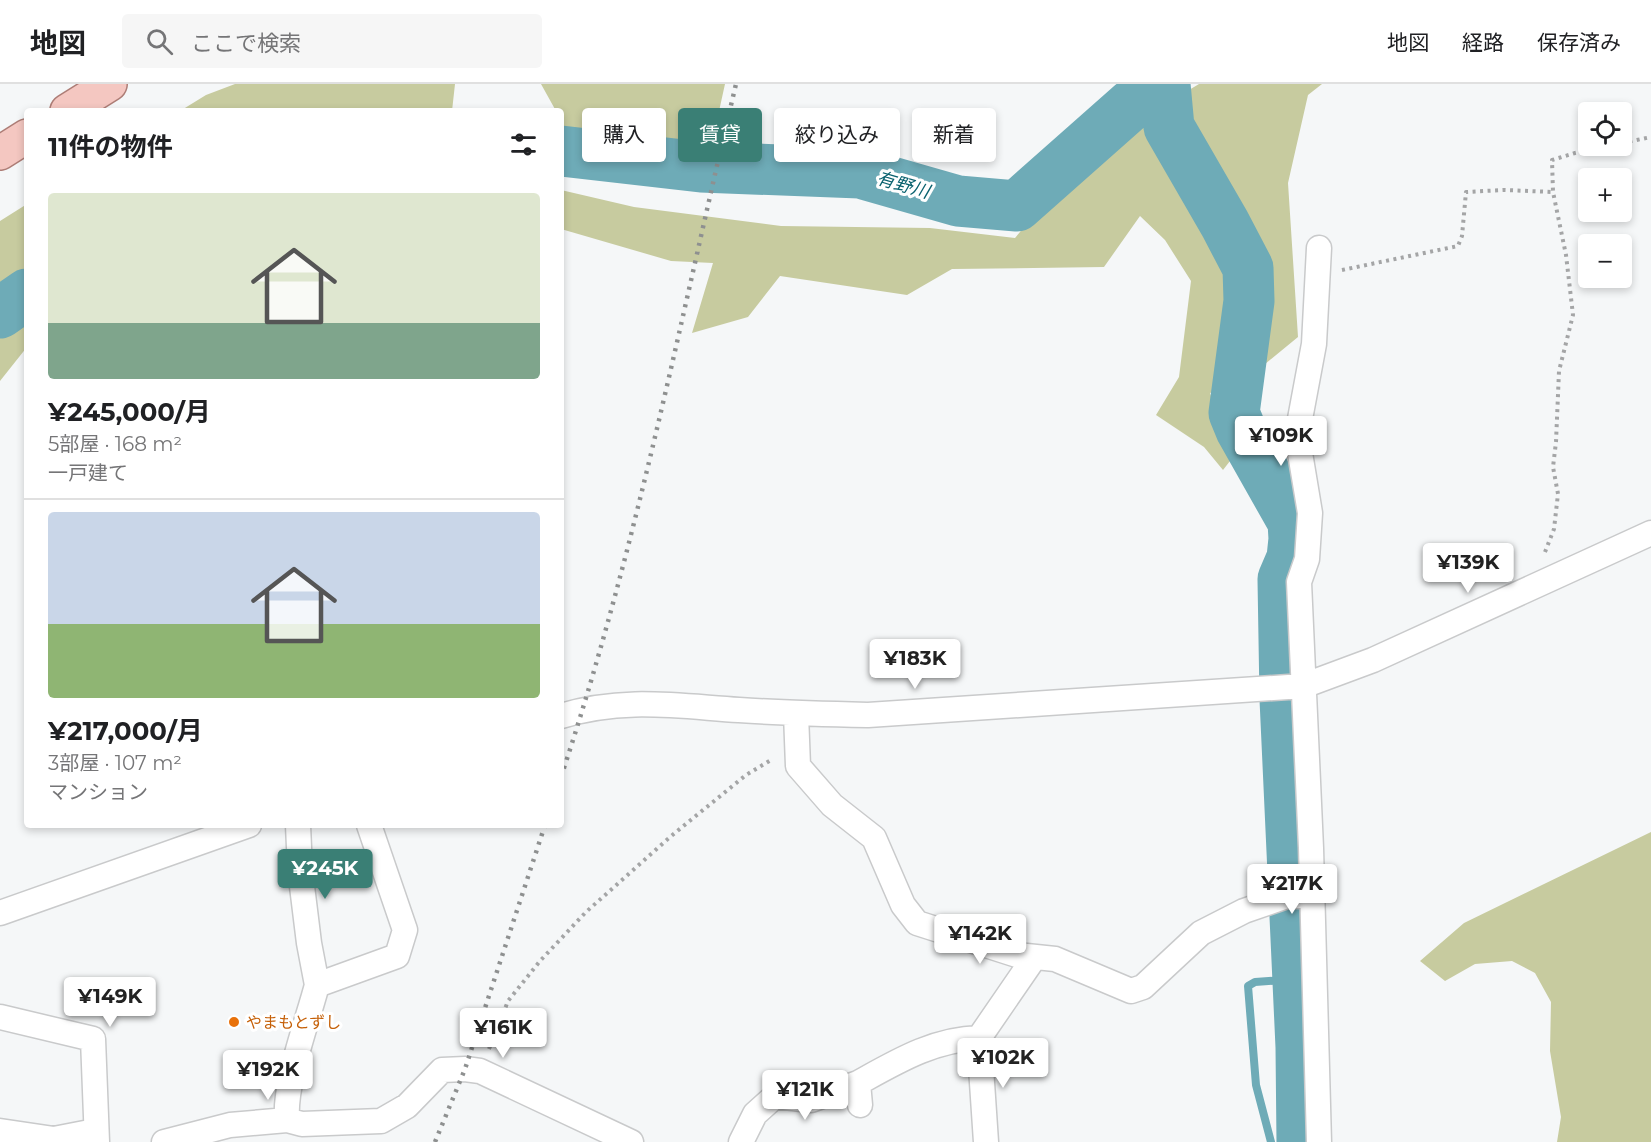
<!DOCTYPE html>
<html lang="ja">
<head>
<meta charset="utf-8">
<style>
	body { margin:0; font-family:Montserrat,"Noto Sans JP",sans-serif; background:#f6f6f6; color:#202124; height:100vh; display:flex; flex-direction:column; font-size:22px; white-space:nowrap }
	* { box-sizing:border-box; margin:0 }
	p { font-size:20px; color:#757577 }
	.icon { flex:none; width:33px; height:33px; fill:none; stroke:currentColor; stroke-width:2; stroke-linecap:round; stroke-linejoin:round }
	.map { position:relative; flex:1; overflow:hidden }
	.sheet { position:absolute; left:24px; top:24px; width:540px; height:720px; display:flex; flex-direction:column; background:#fff; border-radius:6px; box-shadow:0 3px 9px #0003 }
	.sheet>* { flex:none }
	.top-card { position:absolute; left:582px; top:24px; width:570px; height:54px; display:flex; gap:12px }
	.buttons { position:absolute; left:1578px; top:18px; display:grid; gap:12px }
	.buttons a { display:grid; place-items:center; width:54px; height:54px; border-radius:6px; background:#fff; box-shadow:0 3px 9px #0003; font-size:30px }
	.price { position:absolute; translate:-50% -51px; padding:0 14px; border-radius:6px; background:#fff; color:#222; font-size:20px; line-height:39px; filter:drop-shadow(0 2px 3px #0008) }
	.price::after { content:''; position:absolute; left:50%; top:36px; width:18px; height:14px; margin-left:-9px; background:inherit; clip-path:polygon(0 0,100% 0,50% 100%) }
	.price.on { background:#3a7f75; color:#fff }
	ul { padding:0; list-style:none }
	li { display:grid; align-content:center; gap:12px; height:318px; padding:0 24px }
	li+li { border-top:2px solid #e0e0e0 }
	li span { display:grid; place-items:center; height:186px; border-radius:6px; color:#555 }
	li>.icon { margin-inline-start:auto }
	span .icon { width:108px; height:108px; fill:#fffc; stroke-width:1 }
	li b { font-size:26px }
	h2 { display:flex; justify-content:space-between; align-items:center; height:72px; padding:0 24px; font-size:26px }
	.tag { padding:0 21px; border-radius:6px; background:#fff; box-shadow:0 3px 9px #0003; font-size:21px; line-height:54px }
	.tag.on { background:#3a7f75; color:#fff }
	header { display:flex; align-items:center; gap:36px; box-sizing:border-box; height:84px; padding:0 30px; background:#fff; border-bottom:2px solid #e0e0e0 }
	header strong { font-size:28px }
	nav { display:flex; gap:33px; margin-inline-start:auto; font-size:21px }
	.search { width:420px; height:54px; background:#f6f6f6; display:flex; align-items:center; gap:15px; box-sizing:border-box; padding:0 21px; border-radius:6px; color:#757577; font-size:22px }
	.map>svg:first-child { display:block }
	.green { fill:#c7cb9f }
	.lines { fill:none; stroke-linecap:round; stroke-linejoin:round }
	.stream { stroke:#6eabb7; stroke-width:8 }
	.river { stroke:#6eabb7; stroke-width:51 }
	.street-casing { stroke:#c9cacb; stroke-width:27 }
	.primary-casing { stroke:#ad7d76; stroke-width:36 }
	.path { stroke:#a4a5a6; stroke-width:4; stroke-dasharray:3 4.5; stroke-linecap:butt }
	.street { stroke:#fff; stroke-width:24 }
	.primary { stroke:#f4c7c1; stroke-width:33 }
	.rail { stroke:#8e9090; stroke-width:4.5; stroke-dasharray:3 6; stroke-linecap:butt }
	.food-dot { fill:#e8710a; stroke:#fff; stroke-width:2 }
	.labels { text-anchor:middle; stroke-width:6; stroke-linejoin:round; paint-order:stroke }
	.food-label { font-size:16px; fill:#c56008; stroke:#fff; text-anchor:start }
	.water-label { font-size:18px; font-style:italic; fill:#0a626f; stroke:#fff }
</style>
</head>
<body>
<header>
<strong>地図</strong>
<div class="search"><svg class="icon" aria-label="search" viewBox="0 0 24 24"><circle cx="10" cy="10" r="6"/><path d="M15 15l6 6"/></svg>ここで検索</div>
<nav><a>地図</a><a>経路</a><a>保存済み</a></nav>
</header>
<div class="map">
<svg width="1651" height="1058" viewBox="0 0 1651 1058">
	<rect width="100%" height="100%" fill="#f5f7f8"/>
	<path class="green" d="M235 0H455L452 27H180L206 11Z
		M541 0H725L710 68 664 67 564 43 561 37V27H556Z
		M1199 0H1322L1308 11 1288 99 1298 253 1242 299 1210 309 1221 341 1237 368 1223 386 1204 363 1156 331 1179 293 1191 197 1165 156 1140 132 1104 183 952 185 907 211 780 192 748 233 692 249 713 179 671 177 561 145V106L634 123 781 142 930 144 1015 154 1051 111 1174 15Z
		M27 120V263L0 297V137Z
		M1651 748V1058H1557L1561 1033 1550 967 1551 918 1535 889 1512 877 1475 880 1445 897 1420 877 1464 839Z"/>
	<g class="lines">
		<path class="stream" d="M1271 1058 1256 1001 1248 902 1255 898 1298 895"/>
		<path class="river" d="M1165 0 1169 43 1225 140 1248 184 1249 217 1234 329 1241 346 1293 438 1294 455 1292 474 1283 495 1285 615 1301 963 1302 1058
			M561 67 701 83 860 89 958 117 1017 122 1131 21 1165 0
			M0 229 27 210"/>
		<g class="street-casing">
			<path id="street" d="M1319 164 1314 260 1297 351 1310 429 1307 475 1299 498 1311 764 1319 1058
				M796 630 798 682 832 721 874 754 903 821 917 839 1017 871 1055 875 1131 907 1143 903 1201 849 1244 827 1287 812H1313
				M561 632C623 613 676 622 739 626 782 629 825 630 868 631L1303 602 1373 576 1651 449
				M298 741 300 786 309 859 317 901
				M0 829 249 741
				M0 933 93 955 97 1058
				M979 954 986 1058
				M860 1021 858 999C896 978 934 955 979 954L1034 874
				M287 1036C284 999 307 939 317 901L397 872 405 846 369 741
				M0 1047 54 1055 95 1047
				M164 1058 230 1041 287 1036 302 1040 381 1037 407 1022 442 986 465 985 480 987 631 1058
				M741 1058 755 1030 775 1012 811 1016 858 999"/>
		</g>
		<g class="primary-casing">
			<path id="primary" d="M67 27 110 0
				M0 69 27 52"/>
		</g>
		<path class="path" d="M1622 59 1651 53
			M1342 186 1458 162 1462 152 1466 108 1504 106 1553 108
			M1545 468 1554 445 1558 410 1553 383 1556 358 1559 287 1573 231 1566 171 1553 108 1552 76 1575 69 1610 62
			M489 965 508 917 540 877 586 828 670 753 746 691 771 676"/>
		<use href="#street" class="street"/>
		<use href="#primary" class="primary"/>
		<path class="rail" d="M561 693C636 467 681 232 736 0
			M435 1058 465 985 545 741"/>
	</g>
	<circle class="food-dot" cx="234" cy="938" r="6"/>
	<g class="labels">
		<g class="food-label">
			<text x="246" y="944">やまもとずし</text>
		</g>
		<g class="water-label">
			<text transform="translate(903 101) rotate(16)" y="6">有野川</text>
		</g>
	</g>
</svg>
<div class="buttons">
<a><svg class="icon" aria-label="locate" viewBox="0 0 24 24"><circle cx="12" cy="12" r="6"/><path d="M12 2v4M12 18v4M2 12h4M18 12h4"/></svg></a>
<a>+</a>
<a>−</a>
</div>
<b class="price" style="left:1281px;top:383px">¥109K</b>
<b class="price" style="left:1468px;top:510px">¥139K</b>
<b class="price" style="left:915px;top:606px">¥183K</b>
<b class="price on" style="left:325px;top:816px">¥245K</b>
<b class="price" style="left:1292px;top:831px">¥217K</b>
<b class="price" style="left:980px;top:881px">¥142K</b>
<b class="price" style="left:110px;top:944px">¥149K</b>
<b class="price" style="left:503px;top:975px">¥161K</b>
<b class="price" style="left:1003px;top:1005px">¥102K</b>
<b class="price" style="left:268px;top:1017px">¥192K</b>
<b class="price" style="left:805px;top:1037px">¥121K</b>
<div class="top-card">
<a class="tag">購入</a>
<a class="tag on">賃貸</a>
<a class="tag">絞り込み</a>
<a class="tag">新着</a>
</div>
<section class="sheet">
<h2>11件の物件<svg class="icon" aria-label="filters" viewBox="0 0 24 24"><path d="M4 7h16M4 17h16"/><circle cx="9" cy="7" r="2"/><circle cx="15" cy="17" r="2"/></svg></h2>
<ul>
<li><span style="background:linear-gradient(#dfe7d0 70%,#7fa58c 0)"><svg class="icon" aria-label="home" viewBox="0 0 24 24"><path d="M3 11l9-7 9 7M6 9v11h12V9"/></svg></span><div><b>¥245,000/月</b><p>5部屋 · 168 m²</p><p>一戸建て</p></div></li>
<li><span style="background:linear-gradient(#c9d6e8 60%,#8fb573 0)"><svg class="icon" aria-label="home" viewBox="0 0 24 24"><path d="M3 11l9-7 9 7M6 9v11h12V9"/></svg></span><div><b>¥217,000/月</b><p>3部屋 · 107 m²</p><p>マンション</p></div></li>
</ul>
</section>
</div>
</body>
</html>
